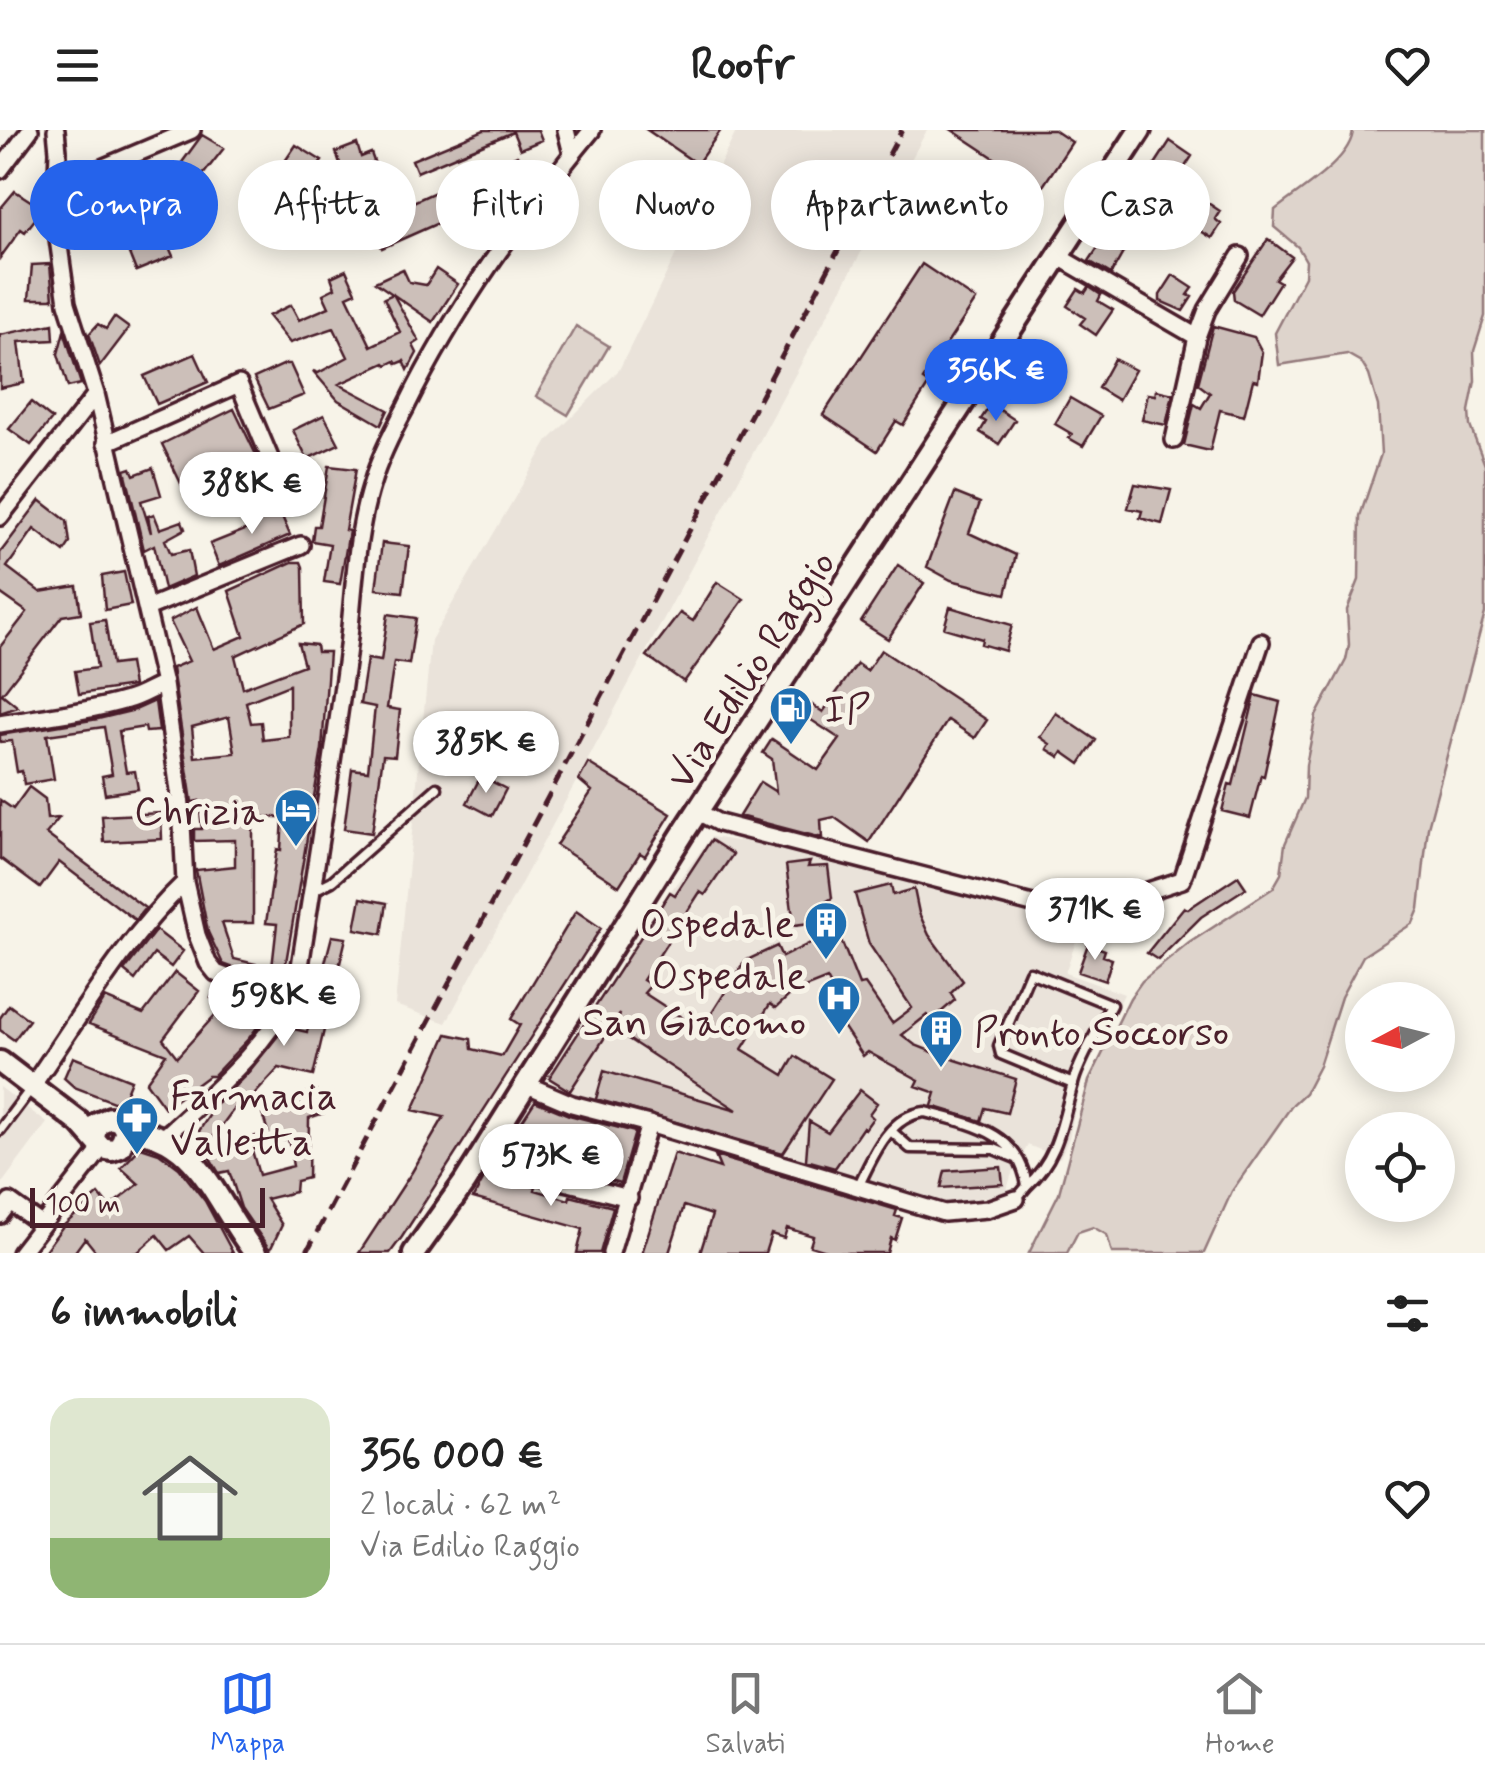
<!DOCTYPE html>
<html lang="it">
<head>
<meta charset="utf-8">
<style>
	body { margin:0; font-family:Mynerve,sans-serif; background:#f2f2f2; color:#222; height:100vh; display:flex; flex-direction:column; font-size:38px; white-space:nowrap }
	* { box-sizing:border-box; margin:0 }
	p { font-size:32px; color:#767676 }
	.icon { flex:none; width:55px; height:55px; fill:none; stroke:currentColor; stroke-width:2; stroke-linecap:round; stroke-linejoin:round }
	.map { position:relative; height:1123px; overflow:hidden }
	.details { display:flex; flex-direction:column; background:#fff; flex:1 }
	.details>* { flex:none }
	.top-card { position:absolute; left:30px; top:30px; width:1425px; height:90px; display:flex; gap:20px }
	.needle { width:65px; rotate:263deg }
	.buttons { position:absolute; left:1345px; top:852px; display:grid; gap:20px }
	.buttons a { display:grid; place-items:center; width:110px; height:110px; border-radius:50%; background:#fff; box-shadow:0 5px 25px #0003; font-size:50px }
	.scale { position:absolute; left:30px; bottom:25px; width:235px; box-sizing:border-box; padding-left:10px; border:5px solid #4a1f2b; border-top:0; font-size:28px; line-height:35px; white-space:nowrap; color:#4a1f2b; -webkit-text-stroke:8px #f7f3e8; paint-order:stroke }
	.price { position:absolute; translate:-50% -85px; padding:0 22px; border-radius:35px; background:#fff; color:#222; font-size:32px; line-height:65px; filter:drop-shadow(0 2px 5px #0008) }
	.price::after { content:''; position:absolute; left:50%; top:60px; width:30px; height:22px; margin-left:-15px; background:inherit; clip-path:polygon(0 0,100% 0,50% 100%) }
	.price.on { background:#2563eb; color:#fff }
	ul { padding:0; list-style:none }
	li { display:flex; align-items:center; gap:30px; height:250px; padding:0 50px }
	li+li { border-top:2px solid #e0e0e0 }
	li span { display:grid; place-items:center; flex:none; width:280px; height:200px; border-radius:30px; color:#555 }
	li>.icon { margin-inline-start:auto }
	span .icon { width:120px; height:120px; fill:#fffc; stroke-width:1 }
	li b { font-size:42px }
	h2 { display:flex; justify-content:space-between; align-items:center; height:120px; padding:0 50px; font-size:42px }
	.tag { padding:0 35px; border-radius:45px; background:#fff; box-shadow:0 5px 25px #0003; font-size:35px; line-height:90px }
	.tag.on { background:#2563eb; color:#fff }
	header { display:flex; justify-content:space-between; align-items:center; height:130px; padding:0 50px; background:#fff; font-size:45px; font-weight:700 }
	.tab-bar { display:flex; justify-content:space-around; align-items:center; height:140px; border-top:2px solid #e0e0e0; background:#fff; font-size:28px; color:#767676 }
	.tab-bar a { display:grid; justify-items:center; gap:5px }
	.tab-bar .on { color:#2563eb }
	.map>svg:first-child { display:block }
	.built { fill:#eae3da }
	.green { fill:#ded4cc; stroke:#947a7c; stroke-width:2.5 }
	.building { fill:#ccbfb9; stroke:#4a1f2b; stroke-width:2.5; fill-rule:evenodd }
	.lines { fill:none; stroke-linecap:round; stroke-linejoin:round }
	.lane-casing { stroke:#4a1f2b; stroke-width:15 }
	.street-casing { stroke:#4a1f2b; stroke-width:22 }
	.secondary-casing { stroke:#4a1f2b; stroke-width:28 }
	.lane { stroke:#f7f3e8; stroke-width:8 }
	.street { stroke:#f7f3e8; stroke-width:15 }
	.secondary { stroke:#f7f3e8; stroke-width:20 }
	.rail { stroke:#4a1f2b; stroke-width:5; stroke-dasharray:15 8; stroke-linecap:butt }
	.labels { text-anchor:middle; stroke-width:10; stroke-linejoin:round; paint-order:stroke }
	.street-label { font-size:40px; fill:#4a1f2b; stroke:#f7f3e8 }
	.poi-label { font-size:40px; fill:#4a1f2b; stroke:#f7f3e8; text-anchor:start }
</style>
</head>
<body>
<header><svg class="icon" aria-label="menu" viewBox="0 0 24 24"><path d="M4 6h16M4 12h16M4 18h16"/></svg>Roofr<svg class="icon" aria-label="heart" viewBox="0 0 24 24"><path d="M12 20l-8-8c-3-5 5-10 8-4 3-6 11-1 8 4z"/></svg></header>
<div class="map">
<svg width="1485" height="1123" viewBox="0 0 1485 1123">
	<rect width="100%" height="100%" fill="#f7f3e8"/>
	<filter id="ink" filterUnits="userSpaceOnUse"><feTurbulence type="fractalNoise" baseFrequency=".01" numOctaves="2"/><feDisplacementMap in="SourceGraphic" scale="20" xChannelSelector="R" yChannelSelector="G"/><feConvolveMatrix kernelMatrix="1 2 1 2 8 2 1 2 1" color-interpolation-filters="sRGB"/></filter>
	<g filter="url(#ink)">
		<path class="built" d="M737 0H927L446 893 395 875 431 510 548 311 619 240Z
			M747 705 1083 791 1065 843 1124 864 1081 950 1069 1008 1060 1028 1028 1015 1011 1046 1006 1063 963 1071H929L783 1022 570 962 549 948 670 762 711 707 737 711Z
			M0 957 47 993 0 1056Z"/>
		<path class="green" d="M1353 0H1485V186L1474 221 1475 251 1469 281 1470 296 1485 335V483L1428 697 1419 779 1413 793 1363 826 1341 867 1319 936 1305 963 1293 974 1232 1061 1204 1123H1112L1107 1105 1093 1097 1078 1102 1067 1123H1029L1059 1063 1089 951 1130 868 1142 851 1189 813 1273 758 1281 744 1285 714 1305 668 1306 635 1316 586 1346 530 1349 515 1347 480 1359 450 1360 386 1381 324 1378 276 1369 245 1361 232 1347 224 1279 235 1275 203 1305 146 1306 131 1298 117 1274 97 1275 80C1298 61 1352 30 1353 0Z
			M576 196 609 216 568 285 536 266Z"/>
		<path class="building" d="M484 0H538L542 10 520 19 513 2 417 42 412 30Z
			M647 0H721L697 34Z
			M952 0H1054L1072 12 1041 59Z
			M202 5 224 18 195 55 175 42Z
			M1170 11 1192 26 1174 54 1152 39Z
			M357 14 361 27 371 23 380 48 349 59 336 22Z
			M296 15 322 31 302 57 279 40Z
			M517 25 533 49 508 65 481 104 454 86 382 118 371 91Z
			M132 51 144 78 115 92 104 63Z
			M343 58 352 77 321 91 313 72Z
			M15 61 43 79 25 102 21 99 0 128V79Z
			M1131 68 1149 80 1146 85 1150 88 1144 98 1139 95 1111 144 1089 131Z
			M1208 73 1220 81 1215 89 1221 94 1212 108 1193 96Z
			M161 99 173 126 136 141 126 116Z
			M1268 109 1292 127 1275 149 1280 152 1259 185 1234 170 1233 161Z
			M50 134 53 169H29L32 135Z
			M922 134 976 170 923 250 929 254 903 295 896 291 877 321 823 285Z
			M403 139 409 152 426 155 436 139 458 154 433 192 375 152Z
			M346 140 356 162 347 166 371 216 400 202 384 168 393 164 419 211 413 215 417 223 408 240 404 231 397 234 395 231 387 235 385 233 339 254 388 280 381 295 338 270 313 241 318 243 348 227 334 198 290 213 268 186 291 175 299 190 329 177 323 164 335 158 331 147Z
			M1173 145 1193 158 1188 165 1192 167 1183 181 1160 171V165Z
			M1089 157 1101 165 1098 171 1113 180 1096 205 1080 194 1085 188 1067 176 1078 159 1085 163Z
			M114 187 129 198 100 236 89 204 98 194 106 199Z
			M53 194 54 210 19 212 24 253 0 258V205Z
			M1213 196 1254 207 1262 222 1258 251 1253 250 1244 286 1220 280 1210 321 1184 315 1194 274 1201 278 1210 263 1198 254Z
			M64 201 81 254 68 257 58 224Z
			M195 224 208 252 157 274 144 246Z
			M1114 229 1135 240 1118 270 1098 258Z
			M285 234H290L304 265 269 279 254 248Z
			M1156 260 1173 264 1166 295 1142 290 1148 264 1155 265Z
			M1070 268 1101 286 1083 316 1069 308 1072 304 1055 294Z
			M31 272 52 289 31 315 9 299Z
			M991 274 1015 290 999 314 980 302 986 292 981 289Z
			M234 279 260 333 188 368 162 314Z
			M324 285 339 314 307 329 293 300Z
			M329 336 356 339 345 400 349 401 340 454 324 452 330 414 312 411 314 396H319Z
			M131 338 134 345 153 338 161 365 141 371 151 403 148 386 154 384 160 399 182 391 185 399 165 410 171 424 189 420 194 446 164 459 154 415 144 420 125 340Z
			M1135 354 1171 360 1162 394 1140 388 1142 381 1128 378Z
			M955 363 980 373 969 403 1016 425 1006 464 951 450 927 437Z
			M40 370 67 391 70 413 64 422 34 399 7 437 40 462 77 456 81 483 62 486 2 564 18 577 0 583V517L27 482 0 463V423Z
			M278 377 290 405 219 436 210 414 250 398 247 390Z
			M382 413 409 416 403 462 376 459Z
			M292 432H301L303 437 304 494 235 526 243 558 304 535 298 513 316 515 317 522H329L322 619 282 856 223 834 208 802 196 740 235 736V710L194 711V699H202L199 671 192 672 172 538 189 531 170 491 197 477 214 519 244 506 229 461ZM289 555V607L263 610 261 592 251 593 246 572ZM229 587 235 623 195 627 192 597ZM253 687H283L281 720 277 719 266 793 277 794 272 838 234 829 222 793H253Z
			M898 435 924 453 888 509 861 492Z
			M124 442 131 475 105 480 102 446Z
			M717 452 744 469 684 552 647 526 680 483 693 491Z
			M950 477 1012 495 1005 521 981 514 982 509 944 498Z
			M388 484 416 488 409 534 394 532 387 578 400 580 395 626 383 625 372 703 344 699 352 639 368 641 375 577 360 574 367 529 381 531Z
			M105 490 112 535 129 533 133 556 79 564 75 541 97 538 90 492Z
			M881 520 987 590 975 608 948 590 869 712 834 687 821 690 822 708 739 686 760 652 776 662 772 629 763 623 772 609 818 640 840 609 793 578 800 567 823 582 857 534 867 541Z
			M1255 565 1280 572 1264 646 1261 645 1250 688 1222 681 1229 654 1233 655Z
			M155 571 159 601 146 602 145 597 119 601 126 642 135 641 138 659 105 664 102 646 112 644 104 597 47 605 54 649 24 654 22 641 17 642 12 611 0 612V605L98 589 135 580Z
			M1056 583 1096 610 1080 634 1063 622 1060 627 1047 619 1050 614 1040 607Z
			M588 633 671 684 645 726 640 723 619 756 556 715 592 661 579 650Z
			M481 646 506 659 492 686 467 673Z
			M29 657 45 669 47 689 59 688 46 704 145 778 135 790 59 732 40 758 0 728V670L13 679Z
			M161 683 162 709 104 712 102 686Z
			M711 710 733 724 705 765 700 762 643 850 651 855 644 863 701 900 745 831 777 816 782 827 837 800 859 855 865 854 892 893 912 878 869 814 855 764 891 755 893 765 914 759 919 783 929 805 963 851 951 863 955 870 932 890 927 885 902 905 915 915 940 925 1016 949 1007 983 985 978 981 991 932 976 936 963 916 956 919 950 868 922 863 926 829 875 838 870 827 849 792 863 776 878 770 874 742 919 784 945 795 926 832 949 783 1023 596 969 604 941 737 980 616 901 620 884 570 961 549 948 670 762 675 765Z
			M810 732 808 737 828 736 832 768 824 773 833 790 794 795 786 735Z
			M1238 746 1246 758 1201 787 1158 830 1147 823 1184 777 1188 779Z
			M361 768 387 773 382 804 355 799Z
			M576 781 601 798 402 1107 390 1123H359L412 1042 444 987 413 980 447 904 471 909 472 919 502 926 520 895 511 889Z
			M156 800 183 821 171 837 154 824 135 850 124 841Z
			M332 806 346 808 313 946 279 938 244 976 239 972 205 1018 199 1001 216 975 248 943 285 897 307 902Z
			M1088 814 1105 820 1103 826 1112 829 1105 851 1078 842Z
			M175 842 199 861 163 909 177 927 225 874 211 868 216 855 268 875 262 891 249 908 213 946H208L165 978 146 952 166 924 89 894 105 868 143 884Z
			M9 875 29 890 14 910 0 900V888Z
			M73 927 131 950 121 975 74 957 64 948Z
			M316 960 324 983 309 988 308 1048 296 1051 295 1062 266 1069 282 1095 270 1120 241 1078 229 1041 219 1043 207 1023 268 1002 260 977ZM288 1008 293 1036 259 1045 252 1020Z
			M860 960 877 973 869 984 873 988 865 999 863 997 835 1038 806 1030 809 991 828 1002Z
			M535 971 569 985 635 1002 620 1053 542 1031 541 1034 510 1027 507 1014Z
			M141 1017 159 1023 179 1038 205 1071 233 1123H204L189 1106 169 1120 157 1105 137 1123H97L85 1108 74 1123H43L63 1096 99 1064 109 1077 139 1054 121 1038Z
			M674 1023 720 1038 715 1026 897 1080 895 1086 902 1088 895 1110 891 1108 887 1123H833L810 1116 813 1106 787 1098 784 1108 771 1104 765 1123H700L712 1085 684 1076 669 1123H642Z
			M1001 1037 1003 1054 941 1058 945 1041Z
			M486 1045 518 1055 517 1052 536 1056 535 1060 569 1070 570 1066 613 1077 600 1123H577L583 1099 473 1068Z"/>
		<g class="lines">
			<g class="lane-casing">
				<path id="lane" d="M312 761 332 751 437 658
					M0 1000 30 960
					M891 1001 910 1018 994 1019 1016 1028
					M1027 1056C1061 1025 1062 988 1075 947 1084 922 1099 898 1111 875L1030 842 999 916 1001 924 1073 954
					M858 1057C872 1028 889 985 925 982 970 994 1019 1001 1027 1056L1016 1069"/>
			</g>
			<g class="street-casing">
				<path id="street" d="M56 0 58 21 55 87 67 173 96 264 164 554 181 675 185 752 197 805 208 833 216 843 289 871
					M566 0 572 24
					M0 40 30 0
					M57 57 192 0
					M1059 127 1197 207
					M1174 310 1197 207 1207 180 1240 126
					M106 313 239 254 270 328
					M0 387 96 264
					M147 478 301 415
					M0 594C42 587 86 582 127 570 140 567 151 559 164 554
					M698 682 719 693 1075 785 1182 750 1261 512
					M525 954 572 974 649 994 944 1083 987 1079 1016 1069
					M32 956C80 887 124 810 185 752
					M163 1008C213 962 273 913 298 849 314 746 331 644 345 541 354 479 353 412 372 353 380 326 393 301 406 277 455 177 521 86 592 0
					M477 1030 629 1068
					M0 1085 10 1072 41 1094
					M20 1123 102 1018
					M611 1123 649 994"/>
			</g>
			<g class="secondary-casing">
				<path id="secondary" d="M0 932 80 993 102 1018 112 1020 120 1017 126 1001
					M126 1001C197 1000 217 1076 255 1123
					M94 1006 97 994 110 988 120 991 126 1001
					M414 1123 464 1053 682 705 1140 0"/>
			</g>
			<use href="#lane" class="lane"/>
			<use href="#street" class="street"/>
			<use href="#secondary" class="secondary"/>
			<path class="rail" d="M306 1123 902 0"/>
		</g>
	</g>
	<defs>
		<g id="fuel-pin" transform="scale(2.25)"><path d="M0 17L-7.5 6A9.5 9.5 0 1 1 7.5 6Z" fill="#1f6fb2" stroke="#f7f3e8"/><path d="M-5.5-6h7V0h2V4h1.3V-2.5L3-4.5l.8-.8L6-3V5H2.5V1h-1V6h-7ZM-4.2-4.7v3.2H.2V-4.7Z" fill="#fff"/></g>
		<g id="hotel-pin" transform="scale(2.25)"><path d="M0 17L-7.5 6A9.5 9.5 0 1 1 7.5 6Z" fill="#1f6fb2" stroke="#f7f3e8"/><path d="M-6-4.5h1.5V1H6V5H4.5V3h-9V5H-6ZM-4 0a1.8 1.8 0 1 1 3.6 0ZM.5 0V-2.5h3Q6-2.5 6 0Z" fill="#fff"/></g>
		<g id="building-pin" transform="scale(2.25)"><path d="M0 17L-7.5 6A9.5 9.5 0 1 1 7.5 6Z" fill="#1f6fb2" stroke="#f7f3e8"/><path d="M-4-6H4V6H1V3H-1V6H-4ZM-2.5-4.3h1.7v1.8h-1.7ZM.8-4.3h1.7v1.8H.8ZM-2.5-1h1.7V.8h-1.7ZM.8-1h1.7V.8H.8Z" fill="#fff"/></g>
		<g id="hospital-pin" transform="scale(2.25)"><path d="M0 17L-7.5 6A9.5 9.5 0 1 1 7.5 6Z" fill="#1f6fb2" stroke="#f7f3e8"/><path d="M-5-5h3v3.5h4V-5h3V5h-3V1.5h-4V5h-3Z" fill="#fff"/></g>
		<g id="pharmacy-pin" transform="scale(2.25)"><path d="M0 17L-7.5 6A9.5 9.5 0 1 1 7.5 6Z" fill="#1f6fb2" stroke="#f7f3e8"/><path d="M-2-6h4v4h4v4h-4v4h-4v-4h-4v-4h4Z" fill="#fff"/></g>
	</defs>
	<g fill-rule="evenodd">
		<use href="#fuel-pin" x="791" y="578"/>
		<use href="#hotel-pin" x="296" y="680"/>
		<use href="#building-pin" x="826" y="793"/>
		<use href="#hospital-pin" x="839" y="868"/>
		<use href="#building-pin" x="941" y="901"/>
		<use href="#pharmacy-pin" x="137" y="988"/>
	</g>
	<g class="labels">
		<g class="street-label">
			<text transform="translate(750 539) rotate(-57)" y="14">Via Edilio Raggio</text>
		</g>
		<g class="poi-label">
			<text x="824" y="592">IP</text>
			<text x="264" y="694" text-anchor="end">Chrizia</text>
			<text x="794" y="807" text-anchor="end">Ospedale</text>
			<text x="806" y="859" text-anchor="end">Ospedale<tspan x="806" dy="46">San Giacomo</tspan></text>
			<text x="974" y="915">Pronto Soccorso</text>
			<text x="170" y="979">Farmacia<tspan x="170" dy="46">Valletta</tspan></text>
		</g>
	</g>
</svg>
<div class="buttons">
<a><svg class="needle" viewBox="-14 -14 28 28"><path d="M0-13l5 13h-10z" fill="#e53935"/><path d="M0 13l5-13h-10z" fill="#767676"/></svg></a>
<a><svg class="icon" aria-label="locate" viewBox="0 0 24 24"><circle cx="12" cy="12" r="6"/><path d="M12 2v4M12 18v4M2 12h4M18 12h4"/></svg></a>
</div>
<div class="scale">100 m</div>
<b class="price on" style="left:996px;top:294px">356K €</b>
<b class="price" style="left:252px;top:407px">388K €</b>
<b class="price" style="left:486px;top:666px">385K €</b>
<b class="price" style="left:1095px;top:833px">371K €</b>
<b class="price" style="left:284px;top:919px">598K €</b>
<b class="price" style="left:551px;top:1079px">573K €</b>
<div class="top-card">
<a class="tag on">Compra</a>
<a class="tag">Affitta</a>
<a class="tag">Filtri</a>
<a class="tag">Nuovo</a>
<a class="tag">Appartamento</a>
<a class="tag">Casa</a>
</div>
</div>
<section class="details">
<h2>6 immobili<svg class="icon" aria-label="filters" viewBox="0 0 24 24"><path d="M4 7h16M4 17h16"/><circle cx="9" cy="7" r="2"/><circle cx="15" cy="17" r="2"/></svg></h2>
<ul>
<li><span style="background:linear-gradient(#dfe7d0 70%,#8fb573 0)"><svg class="icon" aria-label="home" viewBox="0 0 24 24"><path d="M3 11l9-7 9 7M6 9v11h12V9"/></svg></span><div><b>356 000 €</b><p>2 locali · 62 m²</p><p>Via Edilio Raggio</p></div><svg class="icon" aria-label="heart" viewBox="0 0 24 24"><path d="M12 20l-8-8c-3-5 5-10 8-4 3-6 11-1 8 4z"/></svg></li>
</ul>
</section>
<nav class="tab-bar">
<a class="on"><svg class="icon" aria-label="map" viewBox="0 0 24 24"><path d="M3 6l6-2 6 2 6-2v14l-6 2-6-2-6 2zM9 4v14M15 6v14"/></svg>Mappa</a>
<a><svg class="icon" aria-label="saved" viewBox="0 0 24 24"><path d="M7 4h10v16l-5-4-5 4z"/></svg>Salvati</a>
<a><svg class="icon" aria-label="home" viewBox="0 0 24 24"><path d="M3 11l9-7 9 7M6 9v11h12V9"/></svg>Home</a>
</nav>
</body>
</html>
